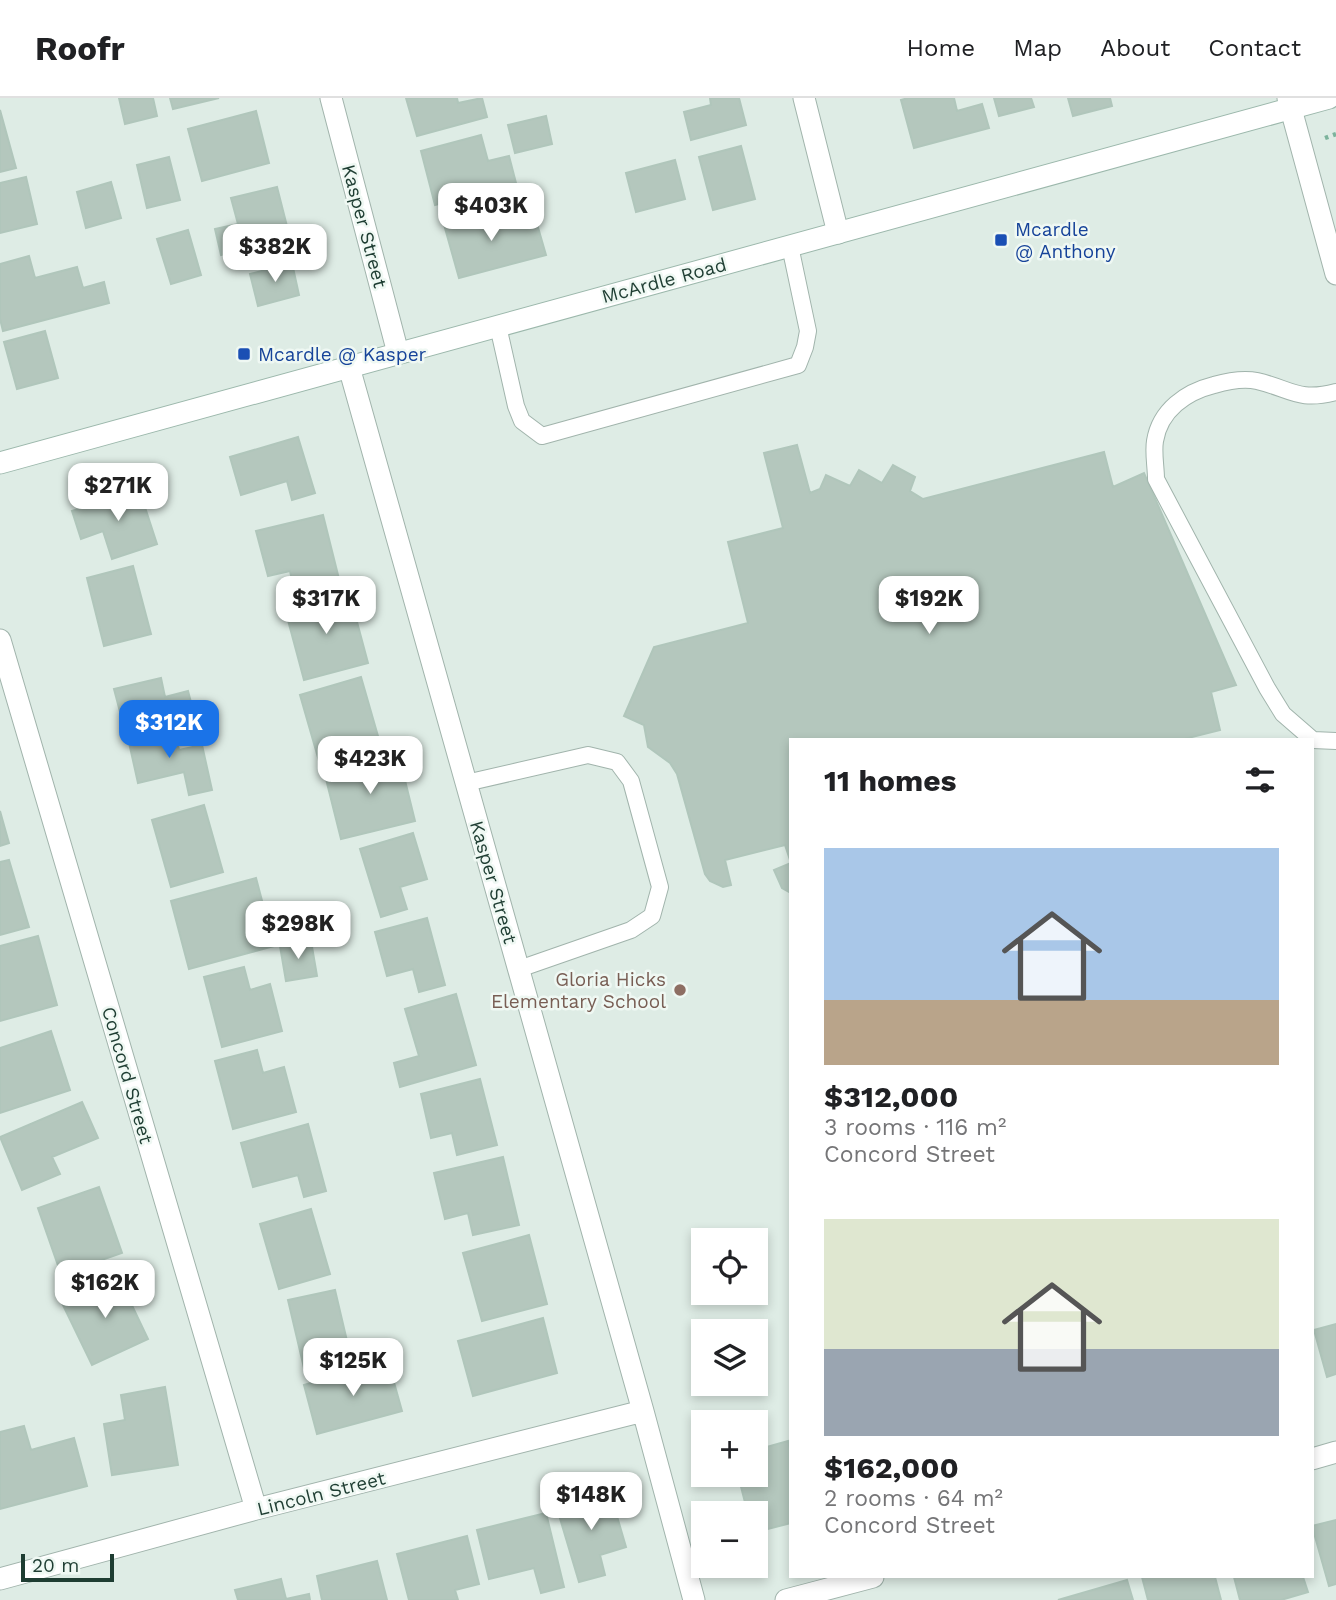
<!DOCTYPE html>
<html lang="en">
<head>
<meta charset="utf-8">
<style>
	body { margin:0; font-family:"Work Sans",sans-serif; background:#f2f2f2; color:#202124; height:100vh; display:flex; flex-direction:column; font-size:26px; white-space:nowrap }
	* { box-sizing:border-box; margin:0 }
	p { font-size:23px; color:#757577 }
	.icon { flex:none; width:38px; height:38px; fill:none; stroke:currentColor; stroke-width:2; stroke-linecap:round; stroke-linejoin:round }
	.map { position:relative; flex:1; overflow:hidden }
	.side { position:absolute; left:789px; top:640px; width:525px; height:840px; display:flex; flex-direction:column; background:#fff; border-radius:0px; box-shadow:0 4px 10px #0003 }
	.side>* { flex:none }
	.buttons { position:absolute; left:691px; top:1130px; display:grid; gap:14px }
	.buttons a { display:grid; place-items:center; width:77px; height:77px; border-radius:0px; background:#fff; box-shadow:0 4px 10px #0003; font-size:35px }
	.scale { position:absolute; left:21px; bottom:18px; width:93px; box-sizing:border-box; padding-left:7px; border:4px solid #1e3d32; border-top:0; font-size:19px; line-height:24px; white-space:nowrap; color:#1e3d32; -webkit-text-stroke:5px #eff8f3; paint-order:stroke }
	.price { position:absolute; translate:-50% -60px; padding:0 16px; border-radius:14px; background:#fff; color:#222; font-size:23px; line-height:46px; filter:drop-shadow(0 2px 4px #0008) }
	.price::after { content:''; position:absolute; left:50%; top:42px; width:21px; height:16px; margin-left:-10px; background:inherit; clip-path:polygon(0 0,100% 0,50% 100%) }
	.price.current { background:#1a73e8; color:#fff }
	ul { padding:0; list-style:none }
	li { display:grid; align-content:center; gap:14px; height:371px; padding:0 35px }
	li span { display:grid; place-items:center; height:217px; border-radius:0px; color:#555 }
	li>.icon { margin-inline-start:auto }
	span .icon { width:126px; height:126px; fill:#fffc; stroke-width:1 }
	li b { font-size:30px }
	h2 { display:flex; justify-content:space-between; align-items:center; height:84px; padding:0 35px; font-size:30px }
	header { display:flex; align-items:center; gap:42px; box-sizing:border-box; height:98px; padding:0 35px; background:#fff; border-bottom:2px solid #e0e0e0 }
	header strong { font-size:33px }
	nav { display:flex; gap:38px; margin-inline-start:auto; font-size:24px }
	.map>svg:first-child { display:block }
	.building { fill:#b4c7bd; stroke:#b0c6bb; stroke-width:2 }
	.lines { fill:none; stroke-linecap:round; stroke-linejoin:round }
	.service-casing { stroke:#a1b4ac; stroke-width:18 }
	.minor-casing { stroke:#a1b4ac; stroke-width:23 }
	.tertiary-casing { stroke:#a1b4ac; stroke-width:23 }
	.secondary-casing { stroke:#9cb8ac; stroke-width:23 }
	.path { stroke:#7cb39c; stroke-width:4.5; stroke-dasharray:3.5 5; stroke-linecap:butt }
	.service { stroke:#fff; stroke-width:16 }
	.minor { stroke:#fff; stroke-width:21 }
	.tertiary { stroke:#fff; stroke-width:21 }
	.secondary { stroke:#fff; stroke-width:21 }
	.transit-dot { fill:#1a4fb4; stroke:#eff8f3; stroke-width:2.5 }
	.education-dot { fill:#8d6e63; stroke:#eff8f3; stroke-width:2.5 }
	.labels { text-anchor:middle; stroke-width:5; stroke-linejoin:round; paint-order:stroke }
	.street-label { font-size:19px; fill:#1e3d32; stroke:#eff8f3 }
	.transit-label { font-size:19px; fill:#164399; stroke:#eff8f3; text-anchor:start }
	.education-label { font-size:19px; fill:#785e54; stroke:#eff8f3; text-anchor:end }
</style>
</head>
<body>
<header>
<strong>Roofr</strong>
<nav><a>Home</a><a>Map</a><a>About</a><a>Contact</a></nav>
</header>
<div class="map">
<svg width="1336" height="1502" viewBox="0 0 1336 1502">
	<rect width="100%" height="100%" fill="#deece5"/>
	<path class="building" d="M119 0H153L157 18 125 26Z
		M170 0H219L173 11Z
		M406 0H457L458 5 482 0 487 19 417 38Z
		M710 0H739L746 27 691 42 684 14 711 7Z
		M908 0H954L957 13 982 6 989 30 914 50 901 2Z
		M994 0H1031L1034 9 999 18Z
		M1068 0H1110L1112 8 1073 18Z
		M0 12 16 70 0 74Z
		M256 13 269 65 202 83 188 31Z
		M546 18 552 46 515 55 508 27Z
		M481 37 488 63 509 58 516 85 435 107 421 53Z
		M741 48 755 101 713 112 699 59Z
		M169 59 180 102 147 110 137 67Z
		M675 62 685 101 636 114 626 75Z
		M26 79 37 126 0 135V85Z
		M111 84 121 120 86 130 77 94Z
		M277 89 290 140 221 157 215 131 238 126 231 100Z
		M487 112 492 131 535 119 546 157 459 180 443 123Z
		M188 132 201 177 171 186 157 141Z
		M29 158 35 180 77 169 83 190 104 184 109 205 3 233 0 221V166Z
		M292 165 299 197 258 208 250 176Z
		M45 233 58 280 17 291 4 244Z
		M298 339 315 395 292 402 287 383 241 397 230 359Z
		M797 347 810 395 820 391 826 377 850 388 859 372 882 385 893 367 915 379 910 393 923 401 1104 354 1113 389 1144 375 1236 587 1211 594 1220 632 1180 642H791V795L782 790 774 772 791 765 785 747 725 762 731 787 723 789 710 783 705 776 677 676 670 665 648 649 644 627 624 618 654 549 748 525 728 444 783 430 764 355Z
		M139 391 157 446 112 461 103 433 81 441 72 413Z
		M323 417 340 485 295 495 290 473 268 478 256 433Z
		M133 468 151 536 104 548 87 480Z
		M349 494 368 565 304 582 285 511Z
		M361 579 380 645 319 663 300 597Z
		M161 580 165 599 188 593 193 612 124 629 114 591Z
		M174 630 179 652 202 647 212 692 189 697 184 674 138 685 128 640Z
		M398 654 415 723 341 741 324 673Z
		M204 707 223 774 171 789 152 722Z
		M0 713 9 745 0 748Z
		M413 735 427 781 400 789 407 811 381 819 360 751Z
		M9 762 29 829 0 837V764Z
		M256 780 274 848 189 871 171 803Z
		M427 820 445 887 419 894 413 871 387 878 375 834Z
		M38 838 57 907 0 923V848Z
		M311 843 317 878 286 883 280 848Z
		M244 869 250 892 270 886 282 933 222 949 204 879Z
		M456 896 476 967 400 989 394 965 419 958 405 911Z
		M51 933 70 992 0 1015V950Z
		M257 952 263 975 284 969 296 1014 233 1031 215 963Z
		M480 981 497 1047 457 1057 452 1035 431 1040 421 996Z
		M82 1004 98 1040 52 1059 60 1076 22 1092 0 1039Z
		M308 1026 326 1093 304 1099 298 1077 253 1089 241 1045Z
		M503 1059 519 1127 473 1137 468 1115 445 1121 434 1075Z
		M99 1089 122 1155 61 1176 38 1110Z
		M311 1111 330 1176 279 1191 260 1126Z
		M529 1137 547 1206 482 1223 463 1155Z
		M117 1176 148 1241 92 1267 61 1203Z
		M335 1192 351 1260 304 1270 288 1202Z
		M543 1220 557 1275 473 1298 458 1243Z
		M1336 1226V1276L1327 1279 1314 1232Z
		M388 1263 402 1313 317 1336 304 1287Z
		M165 1289 178 1367 112 1377 104 1326 125 1322 121 1297Z
		M24 1328 31 1352 74 1340 87 1388 0 1411V1334Z
		M788 1343 791 1356V1425L756 1434V1416H748L738 1377H756V1352Z
		M609 1391 626 1449 600 1457 605 1477 579 1484 556 1407Z
		M546 1415 564 1489 541 1495 534 1470 489 1481 477 1432Z
		M1336 1422V1486L1329 1488 1312 1428Z
		M467 1438 479 1486 455 1492 458 1502H409L397 1456Z
		M377 1463 387 1502H322L317 1478Z
		M1142 1479H1215L1221 1502H1148Z
		M1234 1479H1303L1308 1494 1281 1502H1240Z
		M281 1481 286 1501 309 1496 310 1502H238L235 1492Z
		M1127 1482 1133 1502H1058Z"/>
	<g class="lines">
		<g class="service-casing">
			<path id="service" d="M498 228 516 308 522 323 542 338 798 267 805 249 808 233 790 148
				M1336 294C1298 304 1291 291 1257 283 1243 280 1228 283 1214 287 1186 294 1160 312 1155 343 1153 355 1156 369 1156 381L1267 590 1283 616 1313 642 1336 643
				M466 685 588 657 617 664 631 683 660 789 652 818 631 832 519 871"/>
		</g>
		<g class="minor-casing">
			<path id="minor" d="M331 0 398 255
				M804 0 838 135
				M349 269 643 1313 694 1502
				M0 542 256 1411
				M1312 1361 1336 1354
				M0 1481 256 1411 643 1313
				M786 1502 873 1479"/>
		</g>
		<g class="tertiary-casing">
			<path id="tertiary" d="M1288 0 1336 176"/>
		</g>
		<g class="secondary-casing">
			<path id="secondary" d="M0 365 1329 0"/>
		</g>
		<path class="path" d="M1325 40 1336 36"/>
		<use href="#service" class="service"/>
		<use href="#minor" class="minor"/>
		<use href="#tertiary" class="tertiary"/>
		<use href="#secondary" class="secondary"/>
	</g>
	<g class="transit-dot">
		<rect x="994" y="135" width="14" height="14" rx="3.5"/>
		<rect x="237" y="249" width="14" height="14" rx="3.5"/>
	</g>
	<circle class="education-dot" cx="680" cy="892" r="7"/>
	<g class="labels">
		<g class="street-label">
			<text transform="translate(365 128) rotate(75)" y="7">Kasper Street</text>
			<text transform="translate(664 182) rotate(-15)" y="7">McArdle Road</text>
			<text transform="translate(494 784) rotate(74)" y="7">Kasper Street</text>
			<text transform="translate(128 977) rotate(74)" y="7">Concord Street</text>
			<text transform="translate(321 1395) rotate(-14)" y="7">Lincoln Street</text>
		</g>
		<g class="transit-label">
			<text x="1015" y="138">Mcardle<tspan x="1015" dy="22">@ Anthony</tspan></text>
			<text x="258" y="263">Mcardle @ Kasper</text>
		</g>
		<g class="education-label">
			<text x="666" y="888">Gloria Hicks<tspan x="666" dy="22">Elementary School</tspan></text>
		</g>
	</g>
</svg>
<div class="buttons">
<a><svg class="icon" aria-label="locate" viewBox="0 0 24 24"><circle cx="12" cy="12" r="6"/><path d="M12 2v4M12 18v4M2 12h4M18 12h4"/></svg></a>
<a><svg class="icon" aria-label="layers" viewBox="0 0 24 24"><path d="M12 4l9 5-9 5-9-5zM3 14l9 5 9-5"/></svg></a>
<a>+</a>
<a>−</a>
</div>
<div class="scale">20 m</div>
<b class="price" style="left:491px;top:145px">$403K</b>
<b class="price" style="left:275px;top:186px">$382K</b>
<b class="price" style="left:118px;top:425px">$271K</b>
<b class="price" style="left:326px;top:538px">$317K</b>
<b class="price" style="left:929px;top:538px">$192K</b>
<b class="price current" style="left:169px;top:662px">$312K</b>
<b class="price" style="left:370px;top:698px">$423K</b>
<b class="price" style="left:298px;top:863px">$298K</b>
<b class="price" style="left:105px;top:1222px">$162K</b>
<b class="price" style="left:353px;top:1300px">$125K</b>
<b class="price" style="left:591px;top:1434px">$148K</b>
<section class="side">
<h2>11 homes<svg class="icon" aria-label="filters" viewBox="0 0 24 24"><path d="M4 7h16M4 17h16"/><circle cx="9" cy="7" r="2"/><circle cx="15" cy="17" r="2"/></svg></h2>
<ul>
<li><span style="background:linear-gradient(#a9c7e8 70%,#b9a48a 0)"><svg class="icon" aria-label="home" viewBox="0 0 24 24"><path d="M3 11l9-7 9 7M6 9v11h12V9"/></svg></span><div><b>$312,000</b><p>3 rooms · 116 m²</p><p>Concord Street</p></div></li>
<li><span style="background:linear-gradient(#dfe7d0 60%,#9aa5b1 0)"><svg class="icon" aria-label="home" viewBox="0 0 24 24"><path d="M3 11l9-7 9 7M6 9v11h12V9"/></svg></span><div><b>$162,000</b><p>2 rooms · 64 m²</p><p>Concord Street</p></div></li>
</ul>
</section>
</div>
</body>
</html>
